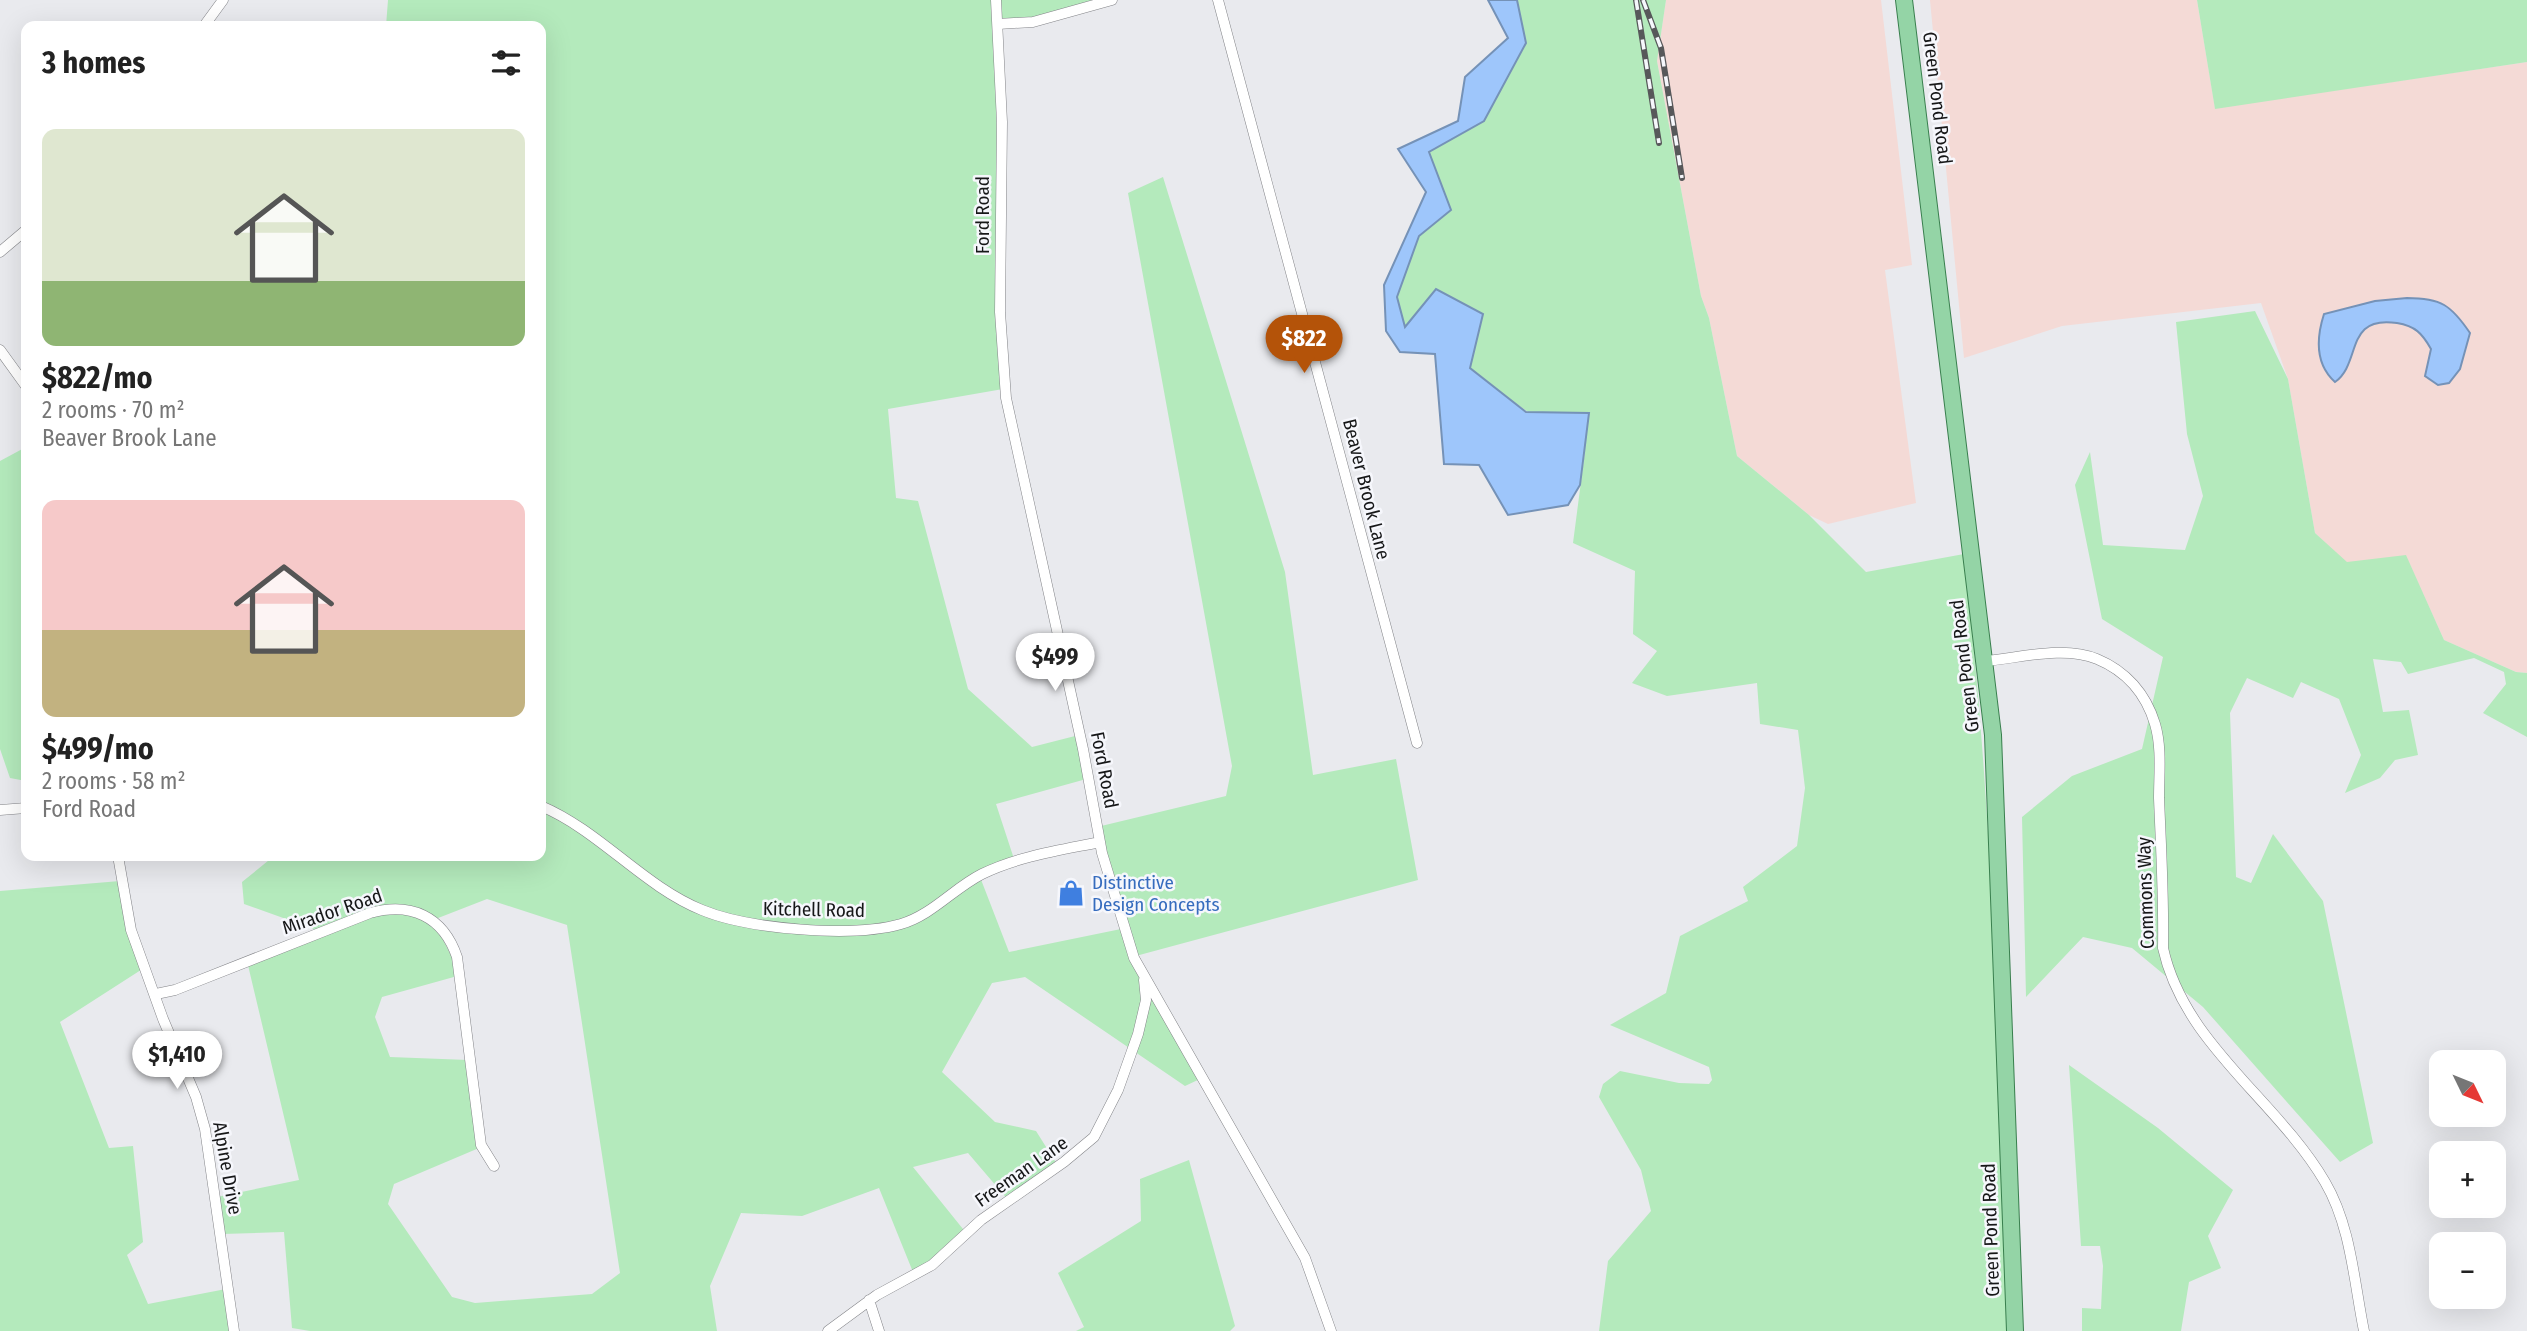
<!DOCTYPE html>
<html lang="en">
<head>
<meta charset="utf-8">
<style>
	body { margin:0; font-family:"Fira Sans Condensed",sans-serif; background:#f2f2f2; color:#222; height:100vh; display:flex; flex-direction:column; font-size:26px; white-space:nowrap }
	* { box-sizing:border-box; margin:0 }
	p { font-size:23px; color:#767676 }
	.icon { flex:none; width:38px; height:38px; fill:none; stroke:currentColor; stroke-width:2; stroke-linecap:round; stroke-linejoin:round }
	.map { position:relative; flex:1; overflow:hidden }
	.drawer { position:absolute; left:21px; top:21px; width:525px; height:840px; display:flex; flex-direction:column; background:#fff; border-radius:14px; box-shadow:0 7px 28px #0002 }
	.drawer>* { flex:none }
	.needle { width:46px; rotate:133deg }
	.tools { position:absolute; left:2429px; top:1050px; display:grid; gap:14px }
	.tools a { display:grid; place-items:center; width:77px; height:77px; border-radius:14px; background:#fff; box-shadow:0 7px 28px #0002; font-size:35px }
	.price { position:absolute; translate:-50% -60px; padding:0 16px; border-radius:24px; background:#fff; color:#222; font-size:23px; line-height:46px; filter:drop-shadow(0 2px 4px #0008) }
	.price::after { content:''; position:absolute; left:50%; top:42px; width:21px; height:16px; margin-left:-10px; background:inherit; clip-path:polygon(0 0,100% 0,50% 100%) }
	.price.selected { background:#b45309; color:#fff }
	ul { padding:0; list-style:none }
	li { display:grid; align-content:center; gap:14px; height:371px; padding:0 21px }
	li span { display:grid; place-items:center; height:217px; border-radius:14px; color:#555 }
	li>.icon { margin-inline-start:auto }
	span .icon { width:126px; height:126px; fill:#fffc; stroke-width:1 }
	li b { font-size:30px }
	h2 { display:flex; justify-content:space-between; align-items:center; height:84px; padding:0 21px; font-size:30px }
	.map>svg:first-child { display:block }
	.industrial { fill:#f4dad6 }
	.green { fill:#b4eabc; fill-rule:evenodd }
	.water { fill:#9ec6fb; stroke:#7592b7; stroke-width:2 }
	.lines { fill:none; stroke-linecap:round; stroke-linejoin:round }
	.minor-casing { stroke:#838488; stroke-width:11 }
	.primary-casing { stroke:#397f4e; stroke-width:18 }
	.minor { stroke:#fff; stroke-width:10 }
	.primary { stroke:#94d4a6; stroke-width:16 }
	.rail-casing { stroke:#57585a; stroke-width:6 }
	.rail { stroke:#f6f7fc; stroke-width:3.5; stroke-dasharray:10; stroke-linecap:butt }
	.labels { text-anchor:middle; stroke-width:5; stroke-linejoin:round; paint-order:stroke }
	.street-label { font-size:19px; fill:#161718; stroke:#f6f7fc }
	.shop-label { font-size:19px; fill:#366cbe; stroke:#f6f7fc; text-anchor:start }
</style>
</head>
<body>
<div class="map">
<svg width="2527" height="1331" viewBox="0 0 2527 1331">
	<rect width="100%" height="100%" fill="#e9eaee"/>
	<path class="industrial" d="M1666 0H1881L1912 265 1885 270 1916 503 1828 524 1809 515 1737 456 1709 318 1701 296 1657 61Z
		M1930 0H2197L2215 108 2527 62V673L2516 672 2444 640 2406 556 2347 563 2315 533 2288 379 2261 303 2062 326 1964 358Z"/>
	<path class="green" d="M388 0H1099L994 27 1003 389 888 409 896 498 918 501 968 689 1032 747 1079 735 1090 778 996 804 1015 862 980 877 1009 952 1121 929 1097 827 1226 796 1232 766 1128 193 1163 177 1285 572 1313 775 1396 759 1418 880 1132 957 1202 1078 1185 1086 1025 977 992 983 942 1072 995 1122 1036 1131 1060 1169 1009 1201 968 1153 913 1167 967 1234 915 1277 879 1188 802 1216 741 1213 710 1286 717 1331H310L292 1328 284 1232 222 1234 217 1197 299 1180 247 961 325 933 244 904 242 882 274 856H541V26H386ZM487 899 567 925 620 1273 592 1294 475 1303 452 1297 388 1204 394 1184 479 1148 468 1060 390 1057 375 1017 382 997 461 975 433 920Z
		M1517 0H1666L1657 61 1701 296 1709 318 1737 456 1809 515 1866 572 1964 554C1994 812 1999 1072 2008 1331H1599L1608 1261 1651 1211 1641 1170 1599 1097 1603 1084 1620 1071 1679 1083 1709 1084 1712 1080 1709 1067 1610 1025 1666 993 1680 936 1748 901 1743 887 1797 846 1805 788 1798 730 1760 724 1757 683 1667 696 1632 683 1657 651 1633 634 1635 571 1573 543 1585 451C1524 411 1467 366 1405 328L1397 297 1419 236 1451 210 1429 152 1484 121 1526 43Z
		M2197 0H2527V62L2215 109Z
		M2255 311 2288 379 2315 533 2347 562 2406 555 2444 640 2516 672 2527 673V737L2483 713 2506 684 2504 672 2474 658 2408 674 2401 662 2373 659 2383 712 2409 710 2418 755 2395 760 2380 778 2345 793 2361 755 2339 699 2301 682 2293 698 2247 678 2230 713 2236 877 2251 883 2273 834 2323 901 2373 1143 2340 1162 2203 1007 2132 948 2083 937 2026 997 2022 817 2072 776 2142 749 2163 657 2102 619 2075 485 2090 452 2103 545 2185 550 2203 496 2187 434 2176 322Z
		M26 447V781L10 778 0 749V461Z
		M120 881 144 968 60 1022 109 1148 133 1146 143 1242 127 1255 148 1304 226 1289 232 1331H0V891Z
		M2069 1065 2158 1128 2233 1190 2208 1236 2221 1268 2189 1282 2181 1331H2082V1308L2101 1309 2103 1266 2100 1246H2081Z
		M1189 1160 1235 1326 1230 1331H1076L1084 1327 1058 1273 1141 1221 1140 1179Z"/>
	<path class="water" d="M1488 0H1517L1526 43 1484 121 1429 152 1451 210 1419 236 1397 297 1405 327 1436 289 1483 314 1470 368 1526 412 1589 413 1580 485 1568 505 1508 515 1479 465 1444 464 1435 354 1400 352 1386 331 1384 285 1426 192 1398 149 1458 121 1465 77 1508 38Z
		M2407 298C2441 298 2451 305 2470 333L2460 369 2449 383 2438 385 2425 376 2431 349C2422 333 2415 326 2397 323 2344 315 2362 363 2335 382 2315 364 2316 339 2324 314L2375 301Z"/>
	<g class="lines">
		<g class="minor-casing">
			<path id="minor" d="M996 0 1002 122 1000 312 1006 398 1083 749 1102 853 1134 958 1305 1258 1331 1331
				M1218 0 1417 743
				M998 24 1033 22 1112 0
				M204 26 223 0
				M0 252 26 230
				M0 350 26 386
				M1986 661C2020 658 2064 645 2097 659 2126 671 2146 694 2155 724 2162 747 2159 775 2159 798 2161 848 2164 898 2163 948 2184 1044 2277 1100 2325 1182 2351 1226 2354 1282 2364 1331
				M541 806C600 831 643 886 702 910 748 929 852 938 901 924 932 915 954 888 982 874 1019 856 1061 850 1100 842
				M0 810 26 808
				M118 856 131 930 163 1019 196 1097 205 1129 234 1331
				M156 994 175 990 370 913C411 902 443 916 457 957L481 1145 494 1166
				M869 1300 879 1331
				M828 1331 877 1295 932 1265 981 1220 1064 1162 1094 1137 1118 1090 1138 1034 1146 1000 1144 980"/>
		</g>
		<g class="primary-casing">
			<path id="primary" d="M1904 0 1993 735 2015 1331"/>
		</g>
		<use href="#minor" class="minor"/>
		<use href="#primary" class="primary"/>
		<g class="rail-casing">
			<path id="rail" d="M1636 0 1659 143
				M1643 0 1661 48 1682 178"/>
		</g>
		<use href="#rail" class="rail"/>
	</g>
	<defs>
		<g id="shop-bare" transform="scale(2.1)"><path d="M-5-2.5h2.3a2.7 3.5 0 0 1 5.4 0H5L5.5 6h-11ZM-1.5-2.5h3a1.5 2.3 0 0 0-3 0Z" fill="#3f7fe0" stroke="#f6f7fc" stroke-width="2.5" paint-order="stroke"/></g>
	</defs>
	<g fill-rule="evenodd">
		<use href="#shop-bare" x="1071" y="893"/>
	</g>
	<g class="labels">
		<g class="street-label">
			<text transform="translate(1938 98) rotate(83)" y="7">Green Pond Road</text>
			<text transform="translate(982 215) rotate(-90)" y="7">Ford Road</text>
			<text transform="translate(1367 489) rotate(76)" y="7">Beaver Brook Lane</text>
			<text transform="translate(1964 666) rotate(-97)" y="7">Green Pond Road</text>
			<text transform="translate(1105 770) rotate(79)" y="7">Ford Road</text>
			<text transform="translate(2145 893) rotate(-92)" y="7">Commons Way</text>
			<text transform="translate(814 909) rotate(1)" y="7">Kitchell Road</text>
			<text transform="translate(332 911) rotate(-19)" y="7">Mirador Road</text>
			<text transform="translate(228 1168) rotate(80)" y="7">Alpine Drive</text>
			<text transform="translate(1021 1171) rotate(-35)" y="7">Freeman Lane</text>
			<text transform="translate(1990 1230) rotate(-92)" y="7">Green Pond Road</text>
		</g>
		<g class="shop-label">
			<text x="1092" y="889">Distinctive<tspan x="1092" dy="22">Design Concepts</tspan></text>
		</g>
	</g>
</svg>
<div class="tools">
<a><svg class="needle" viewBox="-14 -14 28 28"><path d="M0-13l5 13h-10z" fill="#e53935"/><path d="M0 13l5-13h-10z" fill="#767676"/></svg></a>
<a>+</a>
<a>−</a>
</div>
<b class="price selected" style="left:1304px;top:375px">$822</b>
<b class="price" style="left:1055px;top:693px">$499</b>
<b class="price" style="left:177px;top:1091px">$1,410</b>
<section class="drawer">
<h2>3 homes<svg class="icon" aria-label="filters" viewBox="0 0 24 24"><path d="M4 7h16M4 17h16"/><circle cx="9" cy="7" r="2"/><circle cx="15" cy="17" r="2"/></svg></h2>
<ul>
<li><span style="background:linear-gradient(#dfe7d0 70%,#8fb573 0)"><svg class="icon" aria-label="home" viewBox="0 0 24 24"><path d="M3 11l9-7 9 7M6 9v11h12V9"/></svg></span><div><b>$822/mo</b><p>2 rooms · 70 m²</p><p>Beaver Brook Lane</p></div></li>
<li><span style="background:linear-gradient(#f6c9c9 60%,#c2b280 0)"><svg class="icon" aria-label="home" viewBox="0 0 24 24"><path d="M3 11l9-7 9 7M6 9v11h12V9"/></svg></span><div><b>$499/mo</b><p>2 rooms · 58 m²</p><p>Ford Road</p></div></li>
</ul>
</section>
</div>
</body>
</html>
